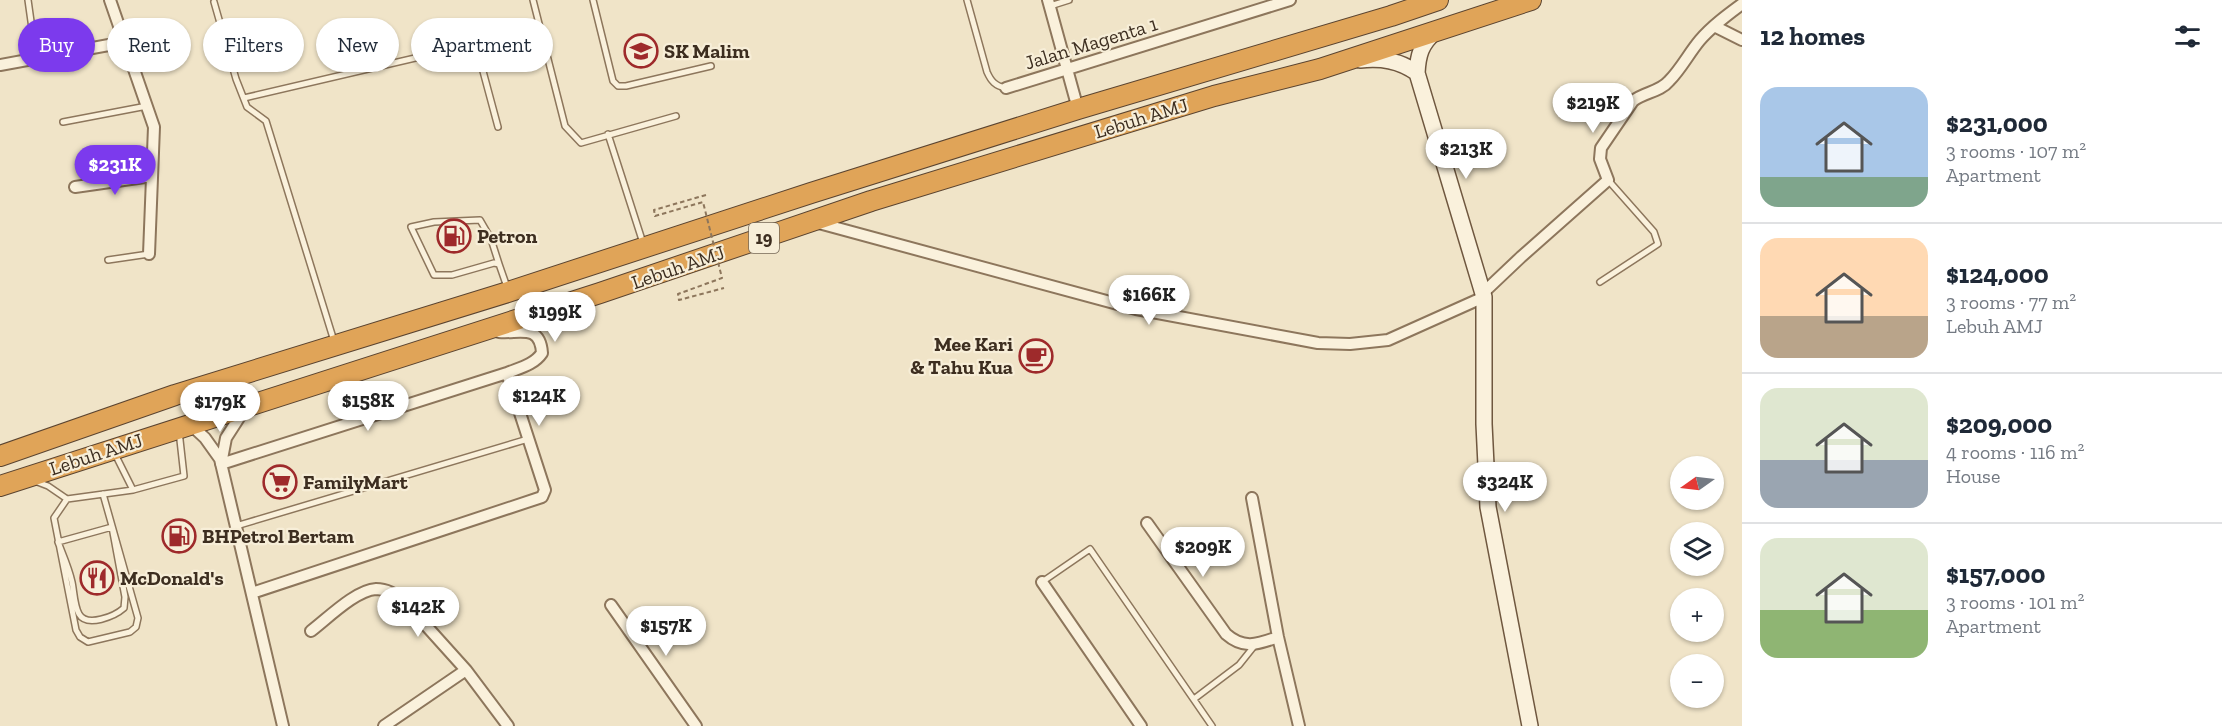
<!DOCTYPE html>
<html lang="en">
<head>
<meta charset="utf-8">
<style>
	body { margin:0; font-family:"Zilla Slab",serif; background:#f6f6f7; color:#1f2937; height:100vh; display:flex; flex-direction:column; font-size:22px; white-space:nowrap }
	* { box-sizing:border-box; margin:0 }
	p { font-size:20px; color:#747a83 }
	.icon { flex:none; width:33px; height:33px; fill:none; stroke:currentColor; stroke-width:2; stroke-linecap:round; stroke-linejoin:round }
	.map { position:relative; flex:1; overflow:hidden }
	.drawer { display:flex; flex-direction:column; background:#fff; width:480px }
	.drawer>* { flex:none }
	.top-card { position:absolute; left:18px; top:18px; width:570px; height:54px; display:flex; gap:12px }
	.needle { width:39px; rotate:256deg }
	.fabs { position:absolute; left:1670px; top:456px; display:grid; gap:12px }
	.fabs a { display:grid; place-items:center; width:54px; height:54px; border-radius:50%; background:#fff; box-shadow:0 2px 4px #0004; font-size:30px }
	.price { position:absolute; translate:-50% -51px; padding:0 14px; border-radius:21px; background:#fff; color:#222; font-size:20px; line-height:39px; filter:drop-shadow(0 2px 3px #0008) }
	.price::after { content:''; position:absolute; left:50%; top:36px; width:18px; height:14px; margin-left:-9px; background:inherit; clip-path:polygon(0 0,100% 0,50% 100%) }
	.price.active { background:#7c3aed; color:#fff }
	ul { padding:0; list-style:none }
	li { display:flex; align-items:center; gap:18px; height:150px; padding:0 18px }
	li+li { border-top:2px solid #e0e1e3 }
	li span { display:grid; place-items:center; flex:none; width:168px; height:120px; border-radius:18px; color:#555 }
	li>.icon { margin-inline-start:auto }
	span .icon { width:72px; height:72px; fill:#fffc; stroke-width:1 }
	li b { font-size:26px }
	h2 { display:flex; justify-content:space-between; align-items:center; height:72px; padding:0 18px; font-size:26px }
	.chip { padding:0 21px; border-radius:27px; background:#fff; box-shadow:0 2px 4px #0004; font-size:21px; line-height:54px }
	.chip.active { background:#7c3aed; color:#fff }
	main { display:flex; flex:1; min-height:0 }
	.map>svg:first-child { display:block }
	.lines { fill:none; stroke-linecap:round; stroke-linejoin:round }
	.lane-casing { stroke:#8d765c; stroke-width:8 }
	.street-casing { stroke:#8d765c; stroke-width:14 }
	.secondary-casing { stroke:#6f573f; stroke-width:18 }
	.highway-casing { stroke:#5b4430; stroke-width:22 }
	.lane { stroke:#faf1dc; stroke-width:5 }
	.street { stroke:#faf1dc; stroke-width:10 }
	.secondary { stroke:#faf1dc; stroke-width:15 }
	.highway { stroke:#e0a458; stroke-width:20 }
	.path-bridge { stroke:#8d765c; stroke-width:2; stroke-dasharray:4.5 3; stroke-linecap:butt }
	.labels { text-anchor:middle; stroke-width:4.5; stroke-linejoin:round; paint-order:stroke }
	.shield { fill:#f7eed8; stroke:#756857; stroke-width:1.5 }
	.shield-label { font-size:18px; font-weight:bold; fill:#3d2e20 }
	.street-label { font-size:20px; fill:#3d2e20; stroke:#f7eed8 }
	.poi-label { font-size:20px; font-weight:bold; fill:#3d2e20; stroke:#f7eed8; text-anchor:start }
</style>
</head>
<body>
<main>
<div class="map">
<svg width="1742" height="726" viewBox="0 0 1742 726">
	<rect width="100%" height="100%" fill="#f0e4c8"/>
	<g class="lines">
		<g class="lane-casing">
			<path id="lane" d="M28 0 36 57
				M533 0 565 126 581 143 676 116
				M593 0 613 81 618 86H626L711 66
				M967 0 987 72C991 81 995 86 1006 88
				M214 2 236 79 247 107 266 121 334 341
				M1050 6 1069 0
				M244 98 458 48 468 49 480 60 498 127
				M63 122 147 106
				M608 134 643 243
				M108 260 149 254
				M499 264 491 239 480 220 434 222 411 227 434 275H452L494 263 499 264 507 287
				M1600 282 1658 244 1654 232 1608 180
				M115 454 133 490 184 476 179 431
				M35 481 48 486 67 499 133 490
				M67 499 54 518 76 630 80 637 88 642 130 632 136 627 138 618 103 494
				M236 526 528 439
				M112 527 125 597 124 608C115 616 87 628 79 614 74 605 74 591 72 582 69 568 63 555 58 542Z
				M1042 582 1090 549 1212 726
				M1194 699 1239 665 1255 645"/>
		</g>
		<g class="street-casing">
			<path id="street" d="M110 0 154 127 149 254
				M1048 0 1078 109
				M1714 26 1742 40
				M0 65 125 42
				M1006 88 1290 0
				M75 187 152 176
				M815 222 1136 309 1318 343 1350 344 1388 340 1484 297
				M1483 293 1521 257 1608 180 1600 159 1601 148 1633 101C1644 92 1660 92 1669 81 1681 69 1689 53 1700 40 1712 26 1727 15 1742 4
				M190 424 205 438 220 459 283 726
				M221 464 507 373C519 368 534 365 542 353 540 323 519 334 499 332
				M221 464 226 438 244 410
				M1252 498 1278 637 1299 726
				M1147 523 1226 634C1244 650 1258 644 1278 637
				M1042 582 1141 726
				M252 593 542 497 545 490 507 373
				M611 605 696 726
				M311 631C328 618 356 590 376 589 387 589 395 594 403 600L466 670 508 726
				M384 726 466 670"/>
		</g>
		<g class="secondary-casing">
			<path id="secondary" d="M1435 32C1421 44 1418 55 1417 73L1484 297V424L1488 507 1530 726
				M1360 60C1381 58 1399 60 1417 73"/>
		</g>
		<g class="highway-casing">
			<path id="highway" d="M0 456 175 395 508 292 811 193 1078 109 1391 16 1438 0
				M0 486 600 293 871 201 1214 96 1320 69 1531 0"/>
		</g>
		<use href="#lane" class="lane"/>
		<use href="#street" class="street"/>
		<use href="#secondary" class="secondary"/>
		<use href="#highway" class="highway"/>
		<path class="path-bridge" d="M706 195 654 210 655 216 703 202 722 278 678 294 679 300 724 288"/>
	</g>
	<defs>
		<g id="school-ring" transform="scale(1.725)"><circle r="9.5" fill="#f7eed8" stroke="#9e2a2b" stroke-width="1.5"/><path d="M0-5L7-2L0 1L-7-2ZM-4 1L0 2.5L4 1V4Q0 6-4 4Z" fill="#9e2a2b"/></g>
		<g id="fuel-ring" transform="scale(1.725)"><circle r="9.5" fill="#f7eed8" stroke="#9e2a2b" stroke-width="1.5"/><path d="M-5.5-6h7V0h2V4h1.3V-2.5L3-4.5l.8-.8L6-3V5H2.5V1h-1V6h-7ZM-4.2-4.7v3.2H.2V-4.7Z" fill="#9e2a2b"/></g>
		<g id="cafe-ring" transform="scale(1.725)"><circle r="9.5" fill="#f7eed8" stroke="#9e2a2b" stroke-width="1.5"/><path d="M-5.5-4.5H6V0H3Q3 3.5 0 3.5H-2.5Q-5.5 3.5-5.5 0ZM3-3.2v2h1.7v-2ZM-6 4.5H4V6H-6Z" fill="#9e2a2b"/></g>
		<g id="supermarket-ring" transform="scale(1.725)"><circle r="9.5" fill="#f7eed8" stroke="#9e2a2b" stroke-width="1.5"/><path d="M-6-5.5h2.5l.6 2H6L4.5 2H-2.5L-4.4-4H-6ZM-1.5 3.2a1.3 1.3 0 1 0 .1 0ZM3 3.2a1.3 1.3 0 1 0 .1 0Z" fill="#9e2a2b"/></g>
		<g id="restaurant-ring" transform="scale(1.725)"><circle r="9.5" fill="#f7eed8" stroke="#9e2a2b" stroke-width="1.5"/><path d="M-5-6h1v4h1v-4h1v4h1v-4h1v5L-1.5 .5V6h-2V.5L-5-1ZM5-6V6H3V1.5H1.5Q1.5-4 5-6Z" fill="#9e2a2b"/></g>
	</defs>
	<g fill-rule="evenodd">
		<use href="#school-ring" x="641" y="51"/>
		<use href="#fuel-ring" x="454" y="236"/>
		<use href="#cafe-ring" x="1036" y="356"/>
		<use href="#supermarket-ring" x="280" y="482"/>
		<use href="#fuel-ring" x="179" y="536"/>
		<use href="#restaurant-ring" x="97" y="578"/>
	</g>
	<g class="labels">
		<rect class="shield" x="749" y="223" width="30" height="30" rx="4.5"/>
		<g class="shield-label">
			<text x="764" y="244">19</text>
		</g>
		<g class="street-label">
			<text transform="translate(1091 43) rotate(-17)" y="7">Jalan Magenta 1</text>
			<text transform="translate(1141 118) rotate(-17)" y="7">Lebuh AMJ</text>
			<text transform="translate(678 267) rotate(-19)" y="7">Lebuh AMJ</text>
			<text transform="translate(96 454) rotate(-18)" y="7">Lebuh AMJ</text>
		</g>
		<g class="poi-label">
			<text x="664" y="58">SK Malim</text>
			<text x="477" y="243">Petron</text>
			<text x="1013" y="351" text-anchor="end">Mee Kari<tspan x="1013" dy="23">&amp; Tahu Kua</tspan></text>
			<text x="303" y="489">FamilyMart</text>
			<text x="202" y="543">BHPetrol Bertam</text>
			<text x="120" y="585">McDonald's</text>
		</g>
	</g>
</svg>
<div class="fabs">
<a><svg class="needle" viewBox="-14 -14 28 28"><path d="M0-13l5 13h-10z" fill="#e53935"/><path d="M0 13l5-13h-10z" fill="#747a83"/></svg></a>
<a><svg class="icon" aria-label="layers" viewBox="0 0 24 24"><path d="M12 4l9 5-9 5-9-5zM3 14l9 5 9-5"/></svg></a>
<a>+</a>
<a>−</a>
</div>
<b class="price" style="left:1593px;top:134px">$219K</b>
<b class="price" style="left:1466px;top:180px">$213K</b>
<b class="price active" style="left:115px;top:196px">$231K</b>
<b class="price" style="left:1149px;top:326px">$166K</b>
<b class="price" style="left:555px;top:343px">$199K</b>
<b class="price" style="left:539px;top:427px">$124K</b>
<b class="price" style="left:368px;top:432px">$158K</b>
<b class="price" style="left:220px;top:433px">$179K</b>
<b class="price" style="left:1505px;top:513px">$324K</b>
<b class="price" style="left:1203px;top:578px">$209K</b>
<b class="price" style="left:418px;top:638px">$142K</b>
<b class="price" style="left:666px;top:657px">$157K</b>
<div class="top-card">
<a class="chip active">Buy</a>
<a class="chip">Rent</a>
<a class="chip">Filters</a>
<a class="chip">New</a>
<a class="chip">Apartment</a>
</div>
</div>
<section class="drawer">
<h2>12 homes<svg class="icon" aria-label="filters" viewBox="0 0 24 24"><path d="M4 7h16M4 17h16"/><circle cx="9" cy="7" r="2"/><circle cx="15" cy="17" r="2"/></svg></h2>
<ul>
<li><span style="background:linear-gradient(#a9c7e8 75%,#7fa58c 0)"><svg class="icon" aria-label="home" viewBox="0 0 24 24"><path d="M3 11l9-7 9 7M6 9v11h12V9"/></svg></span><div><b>$231,000</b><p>3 rooms · 107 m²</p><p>Apartment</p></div></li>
<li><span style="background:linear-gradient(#ffd9b3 65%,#b9a48a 0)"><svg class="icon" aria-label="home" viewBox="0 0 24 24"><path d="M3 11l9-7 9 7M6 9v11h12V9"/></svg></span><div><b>$124,000</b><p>3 rooms · 77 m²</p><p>Lebuh AMJ</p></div></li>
<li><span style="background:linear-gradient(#dfe7d0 60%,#9aa5b1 0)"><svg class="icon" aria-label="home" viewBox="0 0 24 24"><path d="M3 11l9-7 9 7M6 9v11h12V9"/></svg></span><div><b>$209,000</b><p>4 rooms · 116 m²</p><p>House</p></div></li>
<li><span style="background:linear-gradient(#dfe7d0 60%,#8fb573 0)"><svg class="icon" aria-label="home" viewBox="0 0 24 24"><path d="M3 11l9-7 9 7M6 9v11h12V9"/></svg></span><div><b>$157,000</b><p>3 rooms · 101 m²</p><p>Apartment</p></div></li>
</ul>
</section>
</main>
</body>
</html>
